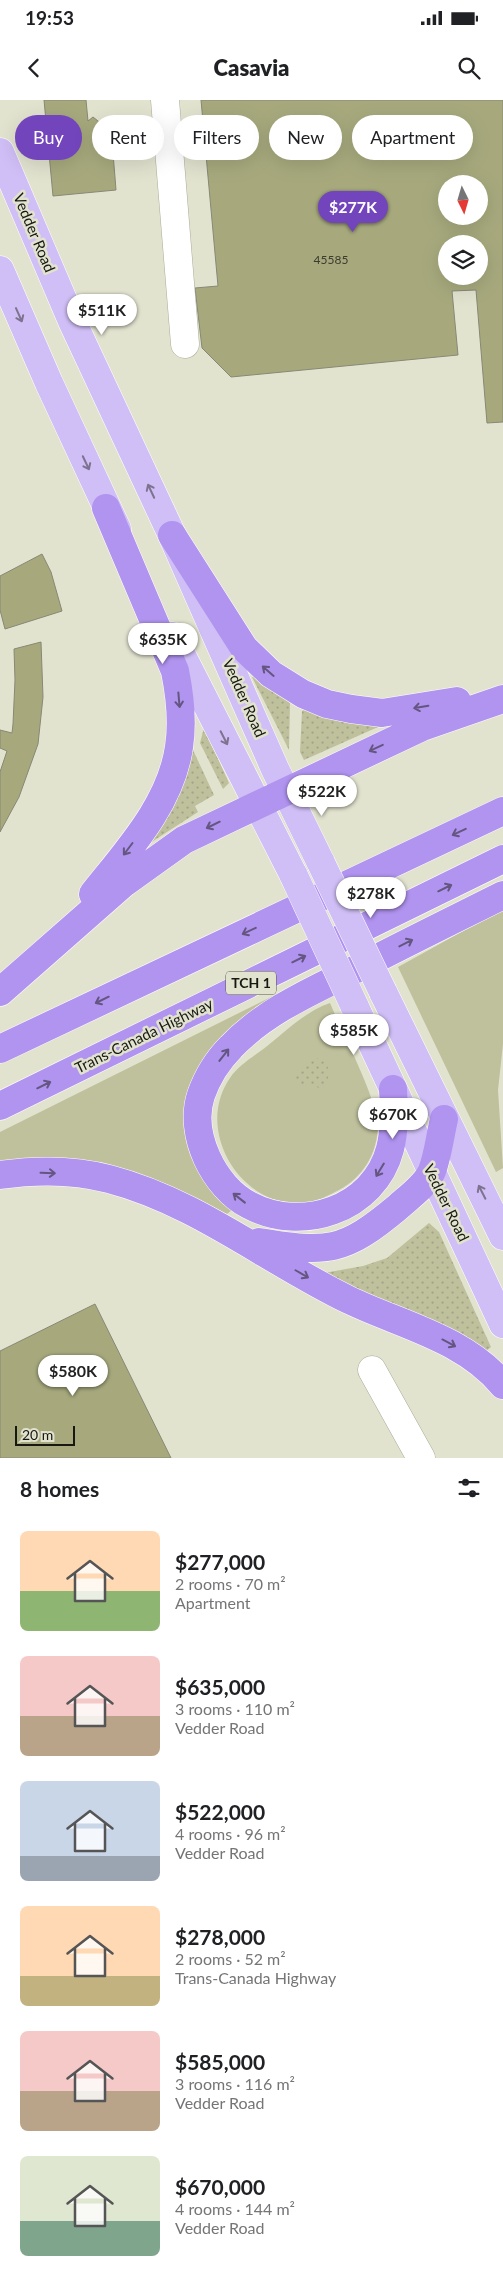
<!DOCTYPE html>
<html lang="en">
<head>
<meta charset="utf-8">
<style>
	body { margin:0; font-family:Lato,sans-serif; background:#f2f2f2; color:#202124; height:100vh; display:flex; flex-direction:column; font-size:19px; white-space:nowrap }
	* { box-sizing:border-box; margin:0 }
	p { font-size:16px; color:#757577 }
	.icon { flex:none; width:28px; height:28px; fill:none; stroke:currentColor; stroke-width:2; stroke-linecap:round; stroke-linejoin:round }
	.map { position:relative; height:1358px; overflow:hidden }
	.drawer { display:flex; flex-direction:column; background:#fff; flex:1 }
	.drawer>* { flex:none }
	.hud { position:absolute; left:15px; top:15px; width:474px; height:45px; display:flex; gap:10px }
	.needle { width:32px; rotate:175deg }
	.buttons { position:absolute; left:438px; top:75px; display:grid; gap:10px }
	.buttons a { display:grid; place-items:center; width:50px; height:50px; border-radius:50%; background:#fff; box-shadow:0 5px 20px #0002; font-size:25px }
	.scale { position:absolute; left:15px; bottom:12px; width:60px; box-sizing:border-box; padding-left:5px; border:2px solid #171811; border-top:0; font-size:14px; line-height:18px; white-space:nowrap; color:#171811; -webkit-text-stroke:4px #e2e3cf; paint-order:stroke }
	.price { position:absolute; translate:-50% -42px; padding:0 11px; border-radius:18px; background:#fff; color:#222; font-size:16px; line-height:32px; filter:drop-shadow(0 1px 2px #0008) }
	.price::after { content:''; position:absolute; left:50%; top:30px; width:15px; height:11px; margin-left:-8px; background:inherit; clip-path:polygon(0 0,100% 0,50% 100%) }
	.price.current { background:#7345bc; color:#fff }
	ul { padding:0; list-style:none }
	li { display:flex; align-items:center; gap:15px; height:125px; padding:0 20px }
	li span { display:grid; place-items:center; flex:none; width:140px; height:100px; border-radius:8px; color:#555 }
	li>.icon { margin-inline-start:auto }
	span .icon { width:60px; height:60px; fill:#fffc; stroke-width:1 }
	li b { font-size:21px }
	h2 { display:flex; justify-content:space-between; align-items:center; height:60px; padding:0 20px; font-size:21px }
	.pill { padding:0 18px; border-radius:22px; background:#fff; box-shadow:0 5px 20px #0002; font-size:18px; line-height:45px }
	.pill.current { background:#7345bc; color:#fff }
	.status { display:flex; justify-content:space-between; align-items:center; height:35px; padding:0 25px; background:#fff; direction:ltr }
	.status svg { height:14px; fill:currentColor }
	header { display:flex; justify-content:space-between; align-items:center; height:65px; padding:0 20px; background:#fff; font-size:22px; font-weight:800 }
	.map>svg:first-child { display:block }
	.grass { fill:#bfc09c }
	.garden { fill:url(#garden-dots) }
	.building { fill:#a7a97d; stroke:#878876; fill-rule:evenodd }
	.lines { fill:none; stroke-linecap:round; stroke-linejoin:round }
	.minor-casing { stroke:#aaab98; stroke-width:29 }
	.major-casing { stroke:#fff; stroke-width:29 }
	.highway-casing { stroke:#fff; stroke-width:29 }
	.minor { stroke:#fff; stroke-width:28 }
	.major { stroke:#d0bef6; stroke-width:28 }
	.highway { stroke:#b193f0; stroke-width:28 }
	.major-bridge-casing { stroke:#fff; stroke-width:29; stroke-linecap:butt }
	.major-bridge { stroke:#d0bef6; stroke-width:28 }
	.oneway { stroke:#7d738f }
	.oneway2 { stroke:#645680 }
	.labels { text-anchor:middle; stroke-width:5; stroke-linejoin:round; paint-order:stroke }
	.number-label { font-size:12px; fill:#3b3c2c }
	.shield { fill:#e2e3cf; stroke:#54554a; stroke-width:1 }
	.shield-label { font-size:14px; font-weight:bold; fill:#171811 }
	.street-label { font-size:15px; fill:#171811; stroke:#e2e3cf }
</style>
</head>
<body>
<div class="status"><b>19:53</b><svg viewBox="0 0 49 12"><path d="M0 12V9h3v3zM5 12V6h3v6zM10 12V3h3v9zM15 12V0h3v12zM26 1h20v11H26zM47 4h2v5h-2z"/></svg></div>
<header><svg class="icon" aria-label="back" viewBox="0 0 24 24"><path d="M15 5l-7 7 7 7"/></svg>Casavia<svg class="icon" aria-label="search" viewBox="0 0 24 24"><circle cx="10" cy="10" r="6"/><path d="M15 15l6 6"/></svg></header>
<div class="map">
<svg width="503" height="1358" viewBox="0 0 503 1358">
	<defs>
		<pattern id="garden-dots" width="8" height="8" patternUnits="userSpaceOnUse" patternTransform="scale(1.25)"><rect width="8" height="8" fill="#bfc09c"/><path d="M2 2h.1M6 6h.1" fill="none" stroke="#a3a485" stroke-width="1.8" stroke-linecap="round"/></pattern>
	</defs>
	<rect width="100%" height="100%" fill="#e2e3cf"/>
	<path class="grass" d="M503 809V944L498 990 503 1068 496 1072 398 867Z
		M287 889 223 941 195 1060 207 1085 233 1109 227 1114 198 1099 149 1082 0 1065V1032Z
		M330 903C340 927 379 1004 378 1026 377 1054 363 1077 339 1090 331 1094 322 1099 314 1101 248 1118 191 1034 230 978 237 967 251 958 262 950 282 935 305 911 330 903Z"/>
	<path class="garden" d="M255 576 290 603 289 650 252 577Z
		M304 610 324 616 379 624 378 627 304 660 300 652 302 611Z
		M204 628 229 683 223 689 200 643Z
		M193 650 214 695 195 706 198 712 150 743Z
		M316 958C331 962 331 974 325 986L319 988 312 985H298L295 981V975Z
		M429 1123 439 1132 491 1247 485 1252 324 1173 363 1166 387 1158Z"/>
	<path class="building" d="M44 0H86L88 21 93 17 103 25 99 29 111 28 116 90 53 96Z
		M201 0H503V322L487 323 476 190 452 191 458 255 231 277 202 248 195 188 218 186ZM446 84H479V116H446ZM446 144H479V176H446Z
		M42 454 51 472 62 511 5 529 0 510V476Z
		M41 542 43 597 38 644 19 697 0 732V672L7 651 0 648V630L12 633 13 624 15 580 14 549Z
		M95 1204 171 1358H0V1251Z"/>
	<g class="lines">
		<g class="minor-casing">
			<path id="minor" d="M165 0 185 244
				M372 1270 421 1358"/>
		</g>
		<g class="major-casing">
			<path id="major" d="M0 52 72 221 172 435 275 669 321 763
				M0 170 49 283 117 429
				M172 536 294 776
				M383 892 503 1136
				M354 905 503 1224"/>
		</g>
		<g class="highway-casing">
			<path id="highway" d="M172 435 244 548 271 574 303 594 327 604 351 609 382 613 457 601
				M93 794C127 751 171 704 179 647 183 622 180 596 175 571L106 408
				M0 892 124 783 184 740 422 627 503 599
				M0 949 503 711
				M393 989C394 1010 395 1029 390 1049 374 1110 301 1133 249 1105 214 1087 188 1034 201 995 207 978 218 960 231 947 265 911 314 890 358 868 406 843 455 819 503 795
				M0 1006 503 759
				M0 1075C35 1070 75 1070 109 1079 197 1102 268 1161 349 1200 401 1225 464 1238 503 1285
				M259 1142C328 1153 343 1153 398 1107 409 1097 426 1085 432 1071 438 1055 440 1036 444 1019"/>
		</g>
		<use href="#minor" class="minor"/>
		<use href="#major" class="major"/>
		<use href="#highway" class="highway"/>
		<g class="major-bridge-casing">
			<path id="major-bridge" d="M321 763 383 892
				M294 776 354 905"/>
		</g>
		<use href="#major-bridge" class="major-bridge"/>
	</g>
	<defs><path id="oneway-shaft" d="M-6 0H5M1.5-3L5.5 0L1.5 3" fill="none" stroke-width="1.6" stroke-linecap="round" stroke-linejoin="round" transform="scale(1.25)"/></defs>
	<g class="oneway">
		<use href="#oneway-shaft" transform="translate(19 215) rotate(66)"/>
		<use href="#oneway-shaft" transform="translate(86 363) rotate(65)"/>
		<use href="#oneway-shaft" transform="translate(151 391) rotate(-115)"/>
		<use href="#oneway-shaft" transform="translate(224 638) rotate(63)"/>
		<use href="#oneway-shaft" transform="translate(482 1092) rotate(-117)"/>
	</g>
	<g class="oneway2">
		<use href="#oneway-shaft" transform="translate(268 571) rotate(-139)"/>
		<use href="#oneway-shaft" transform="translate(179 600) rotate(85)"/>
		<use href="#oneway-shaft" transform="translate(421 607) rotate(170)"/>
		<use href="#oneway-shaft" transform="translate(376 648) rotate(155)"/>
		<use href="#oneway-shaft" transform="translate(213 725) rotate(154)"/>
		<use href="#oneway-shaft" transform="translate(459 732) rotate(155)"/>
		<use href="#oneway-shaft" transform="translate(128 749) rotate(127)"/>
		<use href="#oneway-shaft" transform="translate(445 788) rotate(-26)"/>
		<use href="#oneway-shaft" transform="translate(249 831) rotate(155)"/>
		<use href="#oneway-shaft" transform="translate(406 843) rotate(-27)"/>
		<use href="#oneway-shaft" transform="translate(299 859) rotate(-26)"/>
		<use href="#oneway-shaft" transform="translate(102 900) rotate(154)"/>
		<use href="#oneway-shaft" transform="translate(224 955) rotate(-52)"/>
		<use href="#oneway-shaft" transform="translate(44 985) rotate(-26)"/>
		<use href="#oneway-shaft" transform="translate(380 1070) rotate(121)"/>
		<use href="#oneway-shaft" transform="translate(48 1073) rotate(2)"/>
		<use href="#oneway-shaft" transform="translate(239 1098) rotate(-142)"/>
		<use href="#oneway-shaft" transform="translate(302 1174) rotate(30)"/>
		<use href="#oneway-shaft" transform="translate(449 1243) rotate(28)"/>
	</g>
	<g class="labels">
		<g class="number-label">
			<text x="331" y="164">45585</text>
		</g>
		<rect class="shield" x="226" y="871.5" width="50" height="23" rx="4"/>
		<g class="shield-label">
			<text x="251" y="888">TCH 1</text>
		</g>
		<g class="street-label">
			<text transform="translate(34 133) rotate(67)" y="5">Vedder Road</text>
			<text transform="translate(244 598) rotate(66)" y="5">Vedder Road</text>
			<text transform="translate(144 936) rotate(-26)" y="5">Trans-Canada Highway</text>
			<text transform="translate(446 1103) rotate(64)" y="5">Vedder Road</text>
		</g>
	</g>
</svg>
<div class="buttons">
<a><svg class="needle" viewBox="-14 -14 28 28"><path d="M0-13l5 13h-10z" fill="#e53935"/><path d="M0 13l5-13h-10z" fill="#757577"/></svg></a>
<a><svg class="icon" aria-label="layers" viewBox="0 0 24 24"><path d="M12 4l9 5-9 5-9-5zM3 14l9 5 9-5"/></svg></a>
</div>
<div class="scale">20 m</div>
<b class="price current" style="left:353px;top:133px">$277K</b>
<b class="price" style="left:102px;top:236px">$511K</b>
<b class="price" style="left:163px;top:565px">$635K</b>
<b class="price" style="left:322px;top:717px">$522K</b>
<b class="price" style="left:371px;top:819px">$278K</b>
<b class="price" style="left:354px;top:956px">$585K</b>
<b class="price" style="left:393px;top:1040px">$670K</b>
<b class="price" style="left:73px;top:1297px">$580K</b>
<div class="hud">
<a class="pill current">Buy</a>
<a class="pill">Rent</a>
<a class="pill">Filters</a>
<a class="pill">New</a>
<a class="pill">Apartment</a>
</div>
</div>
<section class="drawer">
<h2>8 homes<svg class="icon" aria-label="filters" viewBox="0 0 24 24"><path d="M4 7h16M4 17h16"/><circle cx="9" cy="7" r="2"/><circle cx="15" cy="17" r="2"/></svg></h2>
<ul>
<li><span style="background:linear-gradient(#ffd9b3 60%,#8fb573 0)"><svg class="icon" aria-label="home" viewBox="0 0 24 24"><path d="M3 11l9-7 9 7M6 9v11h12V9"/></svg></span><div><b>$277,000</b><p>2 rooms · 70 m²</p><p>Apartment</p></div></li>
<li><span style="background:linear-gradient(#f6c9c9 60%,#b9a48a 0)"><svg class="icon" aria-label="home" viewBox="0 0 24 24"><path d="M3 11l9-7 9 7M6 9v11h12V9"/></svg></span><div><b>$635,000</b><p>3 rooms · 110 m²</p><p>Vedder Road</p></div></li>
<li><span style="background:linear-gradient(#c9d6e8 75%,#9aa5b1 0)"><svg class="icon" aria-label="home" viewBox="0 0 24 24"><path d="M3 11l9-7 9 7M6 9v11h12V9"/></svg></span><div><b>$522,000</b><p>4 rooms · 96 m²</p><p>Vedder Road</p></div></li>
<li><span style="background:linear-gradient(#ffd9b3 70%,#c2b280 0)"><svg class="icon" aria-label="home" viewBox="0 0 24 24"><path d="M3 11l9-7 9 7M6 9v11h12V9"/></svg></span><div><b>$278,000</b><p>2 rooms · 52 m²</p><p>Trans-Canada Highway</p></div></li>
<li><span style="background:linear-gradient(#f6c9c9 60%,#b9a48a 0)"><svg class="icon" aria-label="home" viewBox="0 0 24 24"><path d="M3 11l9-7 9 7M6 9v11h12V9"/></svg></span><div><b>$585,000</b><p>3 rooms · 116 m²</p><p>Vedder Road</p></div></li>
<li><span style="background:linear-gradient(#dfe7d0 65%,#7fa58c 0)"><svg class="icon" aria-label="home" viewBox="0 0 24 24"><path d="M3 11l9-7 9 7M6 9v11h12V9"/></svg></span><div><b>$670,000</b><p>4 rooms · 144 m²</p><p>Vedder Road</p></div></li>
</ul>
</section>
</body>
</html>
